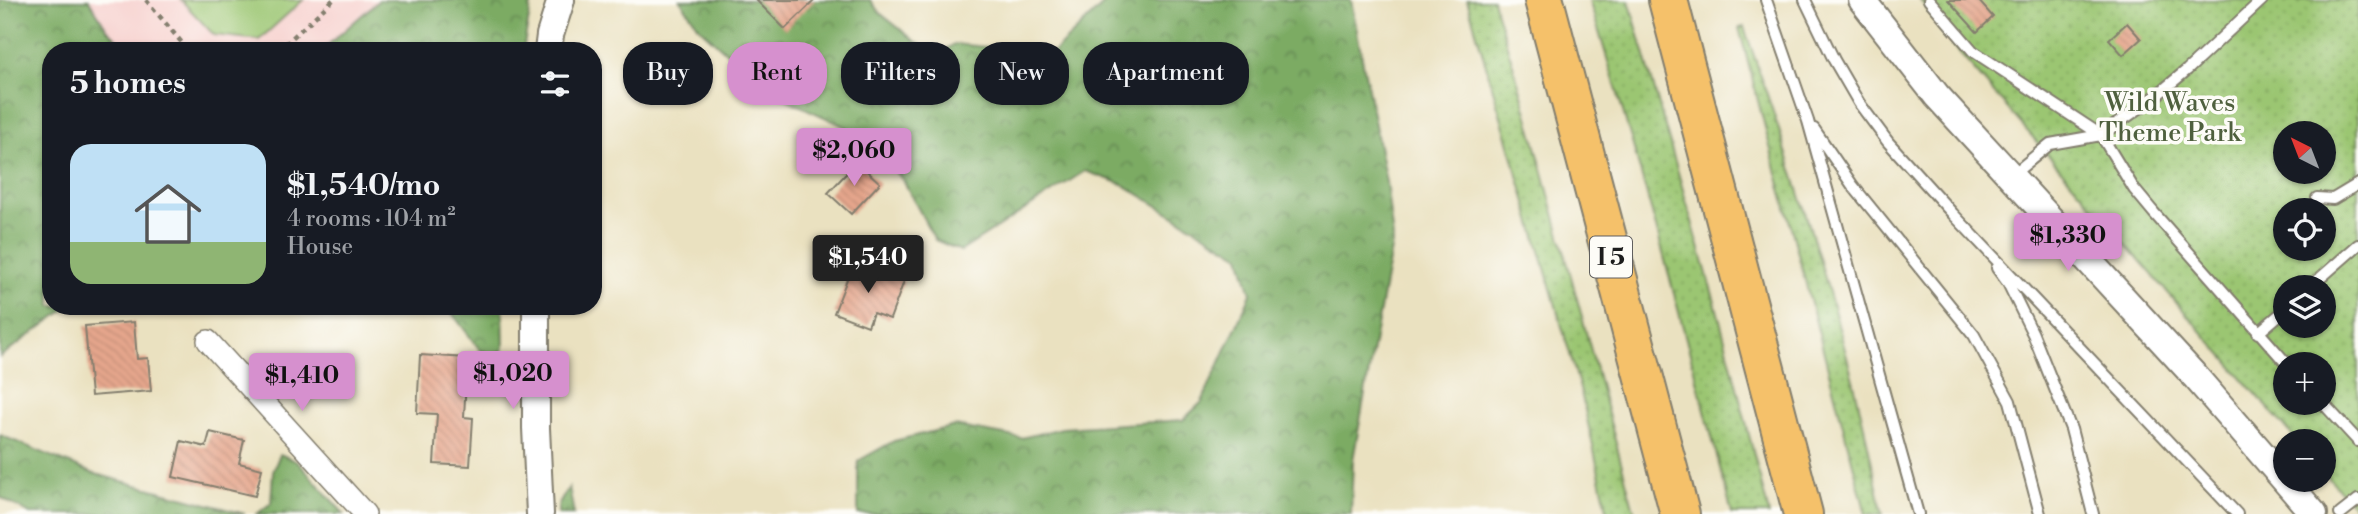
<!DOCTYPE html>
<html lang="en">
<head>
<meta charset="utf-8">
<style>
	body { margin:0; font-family:"Libre Bodoni",serif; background:#242831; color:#f1f3f6; height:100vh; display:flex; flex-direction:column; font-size:26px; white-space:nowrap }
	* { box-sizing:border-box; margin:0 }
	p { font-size:23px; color:#9ea1a6 }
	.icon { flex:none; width:38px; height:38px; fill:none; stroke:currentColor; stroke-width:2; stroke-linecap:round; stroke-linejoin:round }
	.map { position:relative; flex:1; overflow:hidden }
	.drawer { position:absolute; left:42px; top:42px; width:560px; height:273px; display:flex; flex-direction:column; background:#171b24; border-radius:28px; box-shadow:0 2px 5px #0004 }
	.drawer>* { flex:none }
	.hud { position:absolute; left:623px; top:42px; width:665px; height:63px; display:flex; gap:14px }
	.needle { width:46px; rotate:318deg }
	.buttons { position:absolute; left:2273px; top:121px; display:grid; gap:14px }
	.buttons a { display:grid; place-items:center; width:63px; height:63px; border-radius:50%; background:#171b24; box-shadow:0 2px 5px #0004; font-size:35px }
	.price { position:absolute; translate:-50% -60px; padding:0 16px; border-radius:7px; background:#d690ce; color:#111; font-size:23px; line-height:46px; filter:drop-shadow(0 2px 4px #0008) }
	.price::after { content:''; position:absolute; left:50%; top:42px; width:21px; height:16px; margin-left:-10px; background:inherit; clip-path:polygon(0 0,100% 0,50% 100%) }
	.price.on { background:#222; color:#fff }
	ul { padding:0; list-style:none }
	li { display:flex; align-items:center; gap:21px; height:175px; padding:0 28px }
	li span { display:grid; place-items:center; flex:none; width:196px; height:140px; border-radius:21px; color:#555 }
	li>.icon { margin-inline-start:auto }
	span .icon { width:84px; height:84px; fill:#fffc; stroke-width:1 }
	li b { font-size:30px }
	h2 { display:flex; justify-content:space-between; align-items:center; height:84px; padding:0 28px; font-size:30px }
	.pill { padding:0 24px; border-radius:28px; background:#171b24; box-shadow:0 2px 5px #0004; font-size:24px; line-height:63px }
	.pill.on { background:#d690ce; color:#111 }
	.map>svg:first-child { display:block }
	.built { fill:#f7d0ce }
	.green { fill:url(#green-dots); stroke:#5c7147; stroke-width:2; fill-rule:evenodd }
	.forest { fill:url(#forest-crowns); stroke:#4c6440; stroke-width:2 }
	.pitch { fill:#9bc672; stroke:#5c7147; stroke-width:2 }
	.building { fill:url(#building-back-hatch) }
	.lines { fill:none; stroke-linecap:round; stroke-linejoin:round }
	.service-casing { stroke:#837e6e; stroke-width:14 }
	.minor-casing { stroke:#837e6e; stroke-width:24 }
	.tertiary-casing { stroke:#837e6e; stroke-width:30 }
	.motorway-casing { stroke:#837e6e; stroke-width:42 }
	.path { stroke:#837e6e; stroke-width:4.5; stroke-dasharray:5 5; stroke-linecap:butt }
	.service { stroke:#fff; stroke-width:10 }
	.minor { stroke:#fff; stroke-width:21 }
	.tertiary { stroke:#fff; stroke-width:26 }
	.motorway { stroke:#f5c16b; stroke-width:38 }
	.labels { text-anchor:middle; stroke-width:7; stroke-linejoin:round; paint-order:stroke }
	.shield { fill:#fdfcf7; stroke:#605f5e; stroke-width:2 }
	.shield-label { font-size:24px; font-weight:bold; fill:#1c1c1c }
	.park-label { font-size:26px; fill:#4f603e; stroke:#fdfcf7 }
</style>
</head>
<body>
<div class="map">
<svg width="2358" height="514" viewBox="0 0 2358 514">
	<defs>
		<pattern id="green-dots" width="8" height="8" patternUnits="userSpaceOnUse" patternTransform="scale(1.75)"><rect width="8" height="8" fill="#9bc672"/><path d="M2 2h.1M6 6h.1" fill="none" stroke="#85aa62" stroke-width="1.8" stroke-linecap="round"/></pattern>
		<pattern id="forest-crowns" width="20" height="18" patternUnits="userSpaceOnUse" patternTransform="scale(1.75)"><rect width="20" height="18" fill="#7cab64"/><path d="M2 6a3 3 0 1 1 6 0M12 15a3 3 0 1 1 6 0" fill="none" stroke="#658a52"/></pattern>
		<pattern id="building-back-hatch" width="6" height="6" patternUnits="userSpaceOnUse" patternTransform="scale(1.75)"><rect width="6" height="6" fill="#e5a68c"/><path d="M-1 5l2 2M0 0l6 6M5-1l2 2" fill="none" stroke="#c48e78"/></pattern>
	</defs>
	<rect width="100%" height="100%" fill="#fdfcf7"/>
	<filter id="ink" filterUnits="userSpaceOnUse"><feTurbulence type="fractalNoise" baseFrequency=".0143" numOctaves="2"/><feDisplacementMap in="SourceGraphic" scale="14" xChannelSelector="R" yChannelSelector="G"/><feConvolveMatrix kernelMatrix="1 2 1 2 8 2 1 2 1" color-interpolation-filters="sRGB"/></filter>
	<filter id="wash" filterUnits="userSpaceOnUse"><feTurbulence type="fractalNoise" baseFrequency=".00686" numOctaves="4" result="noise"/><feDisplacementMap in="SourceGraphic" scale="28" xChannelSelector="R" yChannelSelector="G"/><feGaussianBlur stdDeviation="1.57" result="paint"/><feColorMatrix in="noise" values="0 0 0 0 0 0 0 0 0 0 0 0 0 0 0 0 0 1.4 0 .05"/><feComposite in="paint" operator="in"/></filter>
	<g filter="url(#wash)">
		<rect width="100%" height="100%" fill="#eae1c0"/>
		<path class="built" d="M0 0H379L321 51H51Z"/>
		<path class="green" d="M1467 0H1493L1523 98 1635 514H1608L1581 392Z
			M1589 0H1629L1720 320 1769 514H1732C1687 342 1643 170 1589 0Z
			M1920 0H2358V511L2324 472V441H2297L1962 56ZM2286 133H2324V172H2286ZM2286 210H2324V248H2286ZM2286 287H2324V326H2286ZM2286 364H2324V402H2286Z
			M1744 27C1785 144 1823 263 1854 384 1865 427 1873 471 1883 514H1866L1739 28Z"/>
		<path class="forest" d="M0 0H89L107 29 130 51H51V306H70L0 357Z
			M379 0H532L523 51H321Z
			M680 0H870L880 13 935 57 954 44 1053 53 1108 0H1351L1386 182 1393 238 1353 460 1351 514H858V461L894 441 955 426 1021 438 1062 428 1183 420 1202 402 1251 294 1240 256 1122 184 1085 171 961 251 935 240 905 184 874 140 768 91 699 27Z
			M450 306H503L504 348 498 357 480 350 452 313Z
			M0 435 92 473 245 514H30L0 497Z
			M280 454 298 462 344 514H257L271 503 273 471Z
			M569 487 574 514H558V506Z"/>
		<path class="pitch" d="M181 0H303L259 40 214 35Z"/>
		<g id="blocks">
			<path class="building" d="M756 0H815L785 29Z
				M1948 0H1978L1993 17 1977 32Z
				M2127 23 2141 39 2123 55 2109 39Z
				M857 162 880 183 851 214 828 193Z
				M854 261 904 281 890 319 873 313 868 326 834 313Z
				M134 322 137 359 148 358 151 391 91 396 85 326Z
				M420 355 467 358 464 417 473 418 470 466 434 464 437 414 417 413Z
				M210 432 244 440 239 463 262 469 255 496 173 477 181 441 206 447Z"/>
		</g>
	</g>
	<g filter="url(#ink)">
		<use href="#blocks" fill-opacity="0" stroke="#837e6e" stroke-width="2"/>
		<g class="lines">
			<g class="service-casing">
				<path id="service" d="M1766 0 1808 121 1918 514
					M1805 0 1834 60 1859 103 1888 142 1953 214 2237 514
					M1929 0 1973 51 2101 135 2134 189 2154 213 2287 364
					M1814 129 1853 186 1974 335 2010 401 2040 514
					M2011 176 2050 144 2101 135 2151 100 2187 70 2262 0
					M2317 198 2333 199 2358 184
					M1997 268 2008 283 2033 334 2071 429 2093 514
					M2310 287 2358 245
					M2258 333 2286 309
					M2322 402 2358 441
					M2340 514 2358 500"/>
			</g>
			<g class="minor-casing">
				<path id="minor" d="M208 341 365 514"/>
			</g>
			<g class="tertiary-casing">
				<path id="tertiary" d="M1862 0 1937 96 2193 374 2314 514
					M548 51 550 35 561 0
					M536 306V428L540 514"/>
			</g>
			<g class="motorway-casing">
				<path id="motorway" d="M1544 0 1680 514
					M1668 0 1803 514"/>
			</g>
			<path class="path" d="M146 0 188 50 201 51
				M278 51 333 0"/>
			<use href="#service" class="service"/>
			<use href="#minor" class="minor"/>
			<use href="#tertiary" class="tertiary"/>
			<use href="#motorway" class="motorway"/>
		</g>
	</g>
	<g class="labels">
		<rect class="shield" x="1590" y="236.5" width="42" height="41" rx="5"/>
		<g class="shield-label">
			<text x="1611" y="265">I 5</text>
		</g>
		<g class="park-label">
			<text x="2170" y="111">Wild Waves<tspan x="2170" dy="30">Theme Park</tspan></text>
		</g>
	</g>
</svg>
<div class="buttons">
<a><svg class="needle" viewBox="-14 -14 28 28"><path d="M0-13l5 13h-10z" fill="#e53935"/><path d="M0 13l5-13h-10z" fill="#9ea1a6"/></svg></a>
<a><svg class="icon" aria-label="locate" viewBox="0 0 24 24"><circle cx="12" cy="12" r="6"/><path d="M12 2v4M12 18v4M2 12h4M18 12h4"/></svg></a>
<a><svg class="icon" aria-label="layers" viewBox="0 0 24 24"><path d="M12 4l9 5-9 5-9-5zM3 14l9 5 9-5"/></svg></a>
<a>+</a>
<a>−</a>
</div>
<b class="price" style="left:854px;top:188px">$2,060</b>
<b class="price" style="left:2068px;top:273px">$1,330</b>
<b class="price on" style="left:868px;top:295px">$1,540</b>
<b class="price" style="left:513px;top:411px">$1,020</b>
<b class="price" style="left:302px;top:413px">$1,410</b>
<div class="hud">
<a class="pill">Buy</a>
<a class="pill on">Rent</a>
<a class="pill">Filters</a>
<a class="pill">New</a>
<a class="pill">Apartment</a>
</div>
<section class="drawer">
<h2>5 homes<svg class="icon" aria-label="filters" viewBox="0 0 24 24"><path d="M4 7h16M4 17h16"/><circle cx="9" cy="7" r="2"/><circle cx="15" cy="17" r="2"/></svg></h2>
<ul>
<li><span style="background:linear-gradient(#bfe0f5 70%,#8fb573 0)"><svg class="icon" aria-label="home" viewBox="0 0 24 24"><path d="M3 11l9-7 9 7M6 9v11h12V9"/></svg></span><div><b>$1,540/mo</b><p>4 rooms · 104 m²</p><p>House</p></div></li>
</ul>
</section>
</div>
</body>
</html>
